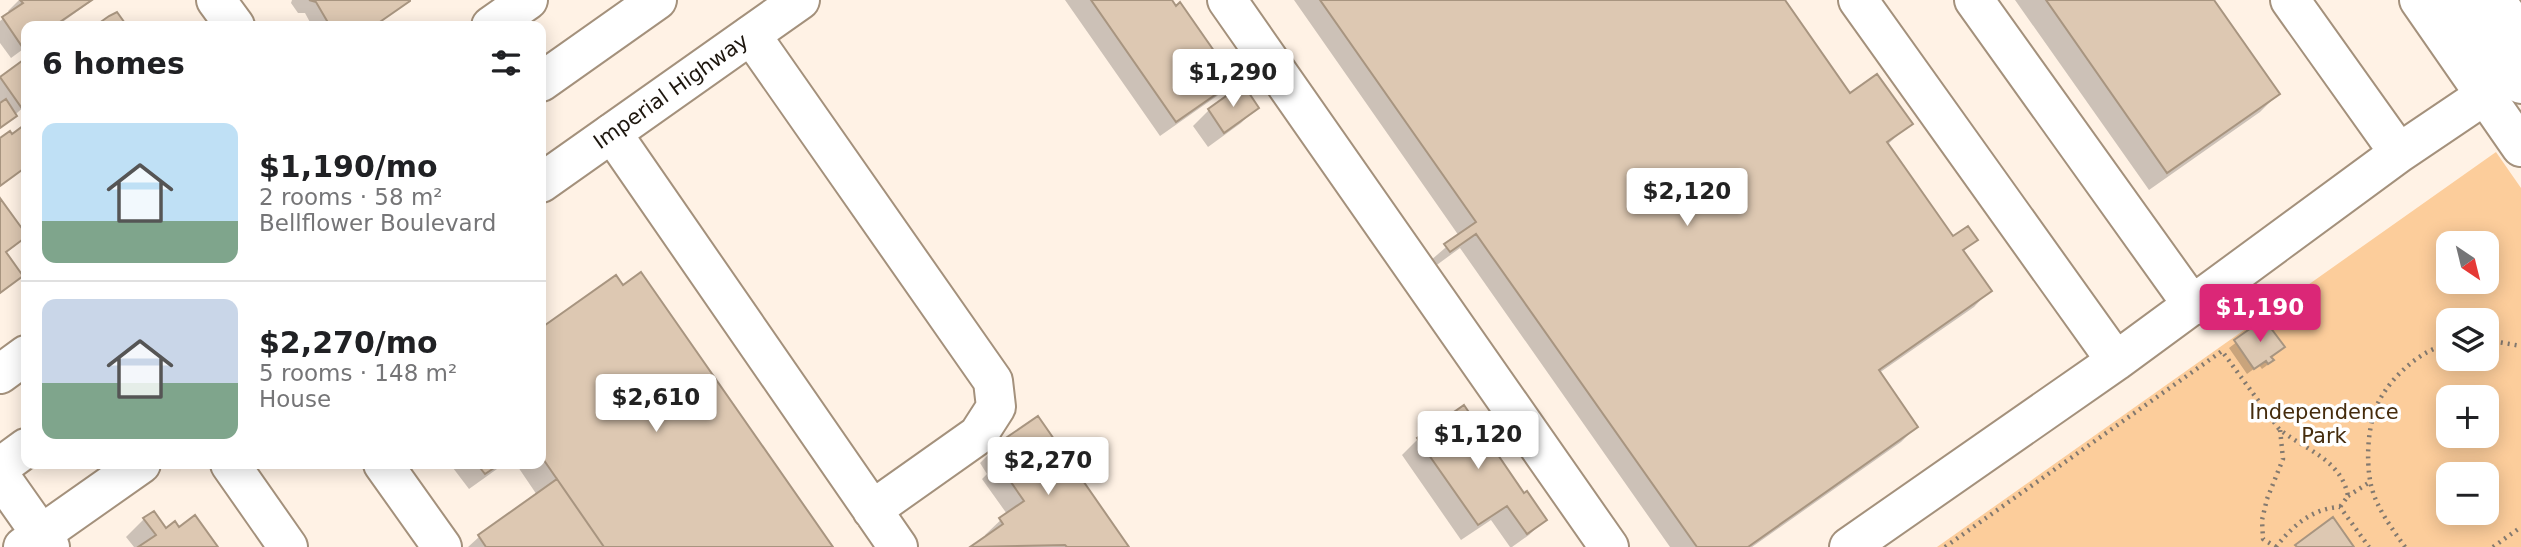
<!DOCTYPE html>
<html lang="en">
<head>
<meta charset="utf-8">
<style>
	body { margin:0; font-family:"DejaVu Sans",sans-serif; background:#f2f2f2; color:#202124; height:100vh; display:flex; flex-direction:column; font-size:26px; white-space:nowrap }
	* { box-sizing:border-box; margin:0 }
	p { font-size:23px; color:#757577 }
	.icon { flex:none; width:38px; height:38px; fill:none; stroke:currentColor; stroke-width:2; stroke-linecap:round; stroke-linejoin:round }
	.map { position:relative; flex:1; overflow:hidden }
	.details { position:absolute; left:21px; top:21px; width:525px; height:448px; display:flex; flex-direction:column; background:#fff; border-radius:14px; box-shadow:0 4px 18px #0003 }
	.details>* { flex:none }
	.needle { width:46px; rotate:145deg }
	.controls { position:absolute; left:2436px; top:231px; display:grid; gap:14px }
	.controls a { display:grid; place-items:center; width:63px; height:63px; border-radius:14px; background:#fff; box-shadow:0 4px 18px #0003; font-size:35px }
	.price { position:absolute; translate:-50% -60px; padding:0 16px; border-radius:7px; background:#fff; color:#222; font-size:23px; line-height:46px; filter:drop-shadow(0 2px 4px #0008) }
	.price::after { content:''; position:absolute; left:50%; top:42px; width:21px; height:16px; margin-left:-10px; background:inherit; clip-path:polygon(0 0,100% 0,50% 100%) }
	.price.active { background:#db2777; color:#fff }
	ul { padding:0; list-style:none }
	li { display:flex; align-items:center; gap:21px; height:175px; padding:0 21px }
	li+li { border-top:2px solid #e0e0e0 }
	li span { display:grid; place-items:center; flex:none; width:196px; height:140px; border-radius:14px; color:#555 }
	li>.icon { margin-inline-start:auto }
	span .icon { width:84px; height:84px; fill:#fffc; stroke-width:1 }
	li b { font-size:30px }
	h2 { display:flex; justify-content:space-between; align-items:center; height:84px; padding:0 21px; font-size:30px }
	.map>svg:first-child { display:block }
	.green { fill:#fccd9b; fill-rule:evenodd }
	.shadow { fill:#0003 }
	.building { fill:#ddc8b2; stroke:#a89580; stroke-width:2 }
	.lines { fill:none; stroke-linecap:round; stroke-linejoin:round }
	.minor-casing { stroke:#a4917c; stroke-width:42 }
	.major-casing { stroke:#a4917c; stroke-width:42 }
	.path { stroke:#83796f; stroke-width:4.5; stroke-dasharray:2 5; stroke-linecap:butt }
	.minor { stroke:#fff; stroke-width:38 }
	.major { stroke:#fff; stroke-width:38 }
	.labels { text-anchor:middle; stroke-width:7; stroke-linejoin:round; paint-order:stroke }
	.street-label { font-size:21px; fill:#1d160e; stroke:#fff }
	.park-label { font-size:21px; fill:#452c0d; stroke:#fff }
</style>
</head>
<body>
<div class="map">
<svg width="2521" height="547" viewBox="0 0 2521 547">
	<rect width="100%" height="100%" fill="#fff2e5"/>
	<path class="green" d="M2496 152 2521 188V547H1937ZM2448 243H2487V282H2448ZM2448 320H2487V359H2448ZM2448 397H2487V436H2448ZM2448 474H2487V513H2448Z"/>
	<path class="shadow" d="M19 0H93L57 26H26V47L11 58 0 43V21L10 13 8 11Z
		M292 0H408L376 26H312L305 13H298L291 3Z
		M1065 0H1170L1233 80 1217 96 1160 136Z
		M1294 0H1783L1850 95 1910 124 1887 145 1953 239H1976L1962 253 1989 291 1974 307 1879 373 1916 427 1901 442 1752 547H1670L1460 248 1434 267 1430 261 1459 236Z
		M2015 0H2212L2278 94 2260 112 2149 190Z
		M26 60V105L0 128V79Z
		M1257 107 1241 123 1208 147 1193 126 1209 110Z
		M0 200 22 230 26 226V242L24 238 5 254 21 276 0 294Z
		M616 277 831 547H468L479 537 537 495 516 464H541V330Z
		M2264 321 2282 347 2270 358 2272 360 2266 366 2262 369 2259 365 2247 374 2229 348Z
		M1418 439 1524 496 1544 520 1529 535 1512 547H1510L1491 520 1461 540 1402 455Z
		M995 448 1127 547H973L987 538 985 535 1007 514 982 479 987 474 980 463Z
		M450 464H504L469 489Z
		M144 519 165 530H178L216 547H134L126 537Z"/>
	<path class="building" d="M20 0H92L54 26H26V46L23 48 2 17 23 3Z
		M309 0H410V1L374 26H330L316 2Z
		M1091 0H1172L1176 6 1180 2 1235 81 1176 122Z
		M1320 0H1785L1850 93 1877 74 1913 124 1887 142 1953 236 1968 226 1978 240 1963 250 1992 291 1879 370 1918 427 1748 547H1697L1476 234 1450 252 1444 244 1476 222Z
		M2046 0H2214L2280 94 2167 173Z
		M117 12 127 26H95L109 16Z
		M26 58V103L21 107 0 77Z
		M1243 84 1259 108 1224 133 1208 109Z
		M6 99 17 116 0 128V103Z
		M23 126 26 130V167L0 186V138L10 131 12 134Z
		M0 198 26 234V237L6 252 23 276 0 293Z
		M641 272 833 547H604L541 456V328L616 275 623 285Z
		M2264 319 2285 347 2271 357 2274 360 2268 364 2266 361 2254 369 2234 340Z
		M1464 405 1524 493 1527 491 1547 520 1527 534 1507 506 1478 525 1417 438Z
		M1038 416 1129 547H1067L1065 545 970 547 1003 524 999 518 1024 501 997 462 1002 458 994 446Z
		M477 464H500L485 474Z
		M557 479 604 547H486L478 535Z
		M154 511 166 528 175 521 179 527 195 515 218 547H138L156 535 143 518Z
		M2333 517 2354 547H2297L2295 545Z"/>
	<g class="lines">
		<g class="minor-casing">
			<path id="minor" d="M216 0 235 26
				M1227 0 1609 547
				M1858 0 2116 361
				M1974 0 2193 306
				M2290 0 2399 153
				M491 26 528 0
				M751 35 993 381 996 407 978 435 872 510
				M612 133 898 547
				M0 374 26 355
				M230 464 288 547
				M383 464 442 547
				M0 476 50 547
				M1849 547 2116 361 2399 153 2485 95"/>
		</g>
		<g class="major-casing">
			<g id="major">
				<path d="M2419 0 2521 147"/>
				<path d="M2455 0 2521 84"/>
				<path d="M2496 0 2521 37"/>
				<path d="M541 82 657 0"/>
				<path id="s1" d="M541 183 800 0"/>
				<path d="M0 467 26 448"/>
				<path d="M23 547 141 464"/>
			</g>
		</g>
		<path class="path" d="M2487 340 2521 346
			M2348 496 2370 482
			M1945 547 2222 351 2279 429C2305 450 2341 459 2348 496L2340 507
			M2276 547 2263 539 2262 520 2267 499 2283 459 2280 429
			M2276 547C2292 526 2313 508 2340 507L2369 547
			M2405 547C2391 527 2374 505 2370 480 2366 456 2368 423 2379 401 2392 376 2421 350 2448 344
			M2493 547 2521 527"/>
		<use href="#minor" class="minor"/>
		<use href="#major" class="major"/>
	</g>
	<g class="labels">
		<g class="street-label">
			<text dy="7" stroke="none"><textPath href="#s1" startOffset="159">Imperial Highway</textPath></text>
		</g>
		<g class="park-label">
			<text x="2324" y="419">Independence<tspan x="2324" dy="24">Park</tspan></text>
		</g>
	</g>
</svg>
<div class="controls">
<a><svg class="needle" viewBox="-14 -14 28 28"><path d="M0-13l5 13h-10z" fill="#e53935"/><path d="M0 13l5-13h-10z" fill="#757577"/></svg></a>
<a><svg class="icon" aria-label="layers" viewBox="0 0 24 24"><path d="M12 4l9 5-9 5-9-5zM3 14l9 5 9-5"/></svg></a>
<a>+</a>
<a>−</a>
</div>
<b class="price" style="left:1233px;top:109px">$1,290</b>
<b class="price" style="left:1687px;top:228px">$2,120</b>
<b class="price active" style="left:2260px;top:344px">$1,190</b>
<b class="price" style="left:656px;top:434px">$2,610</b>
<b class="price" style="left:1478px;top:471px">$1,120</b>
<b class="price" style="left:1048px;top:497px">$2,270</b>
<section class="details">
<h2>6 homes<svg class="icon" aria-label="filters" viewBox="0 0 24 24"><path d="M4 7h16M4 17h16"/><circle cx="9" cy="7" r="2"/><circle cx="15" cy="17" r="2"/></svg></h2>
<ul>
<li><span style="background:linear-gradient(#bfe0f5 70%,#7fa58c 0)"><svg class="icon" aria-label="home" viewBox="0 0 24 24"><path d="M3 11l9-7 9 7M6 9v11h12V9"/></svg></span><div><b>$1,190/mo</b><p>2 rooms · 58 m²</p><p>Bellflower Boulevard</p></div></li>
<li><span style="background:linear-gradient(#c9d6e8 60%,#7fa58c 0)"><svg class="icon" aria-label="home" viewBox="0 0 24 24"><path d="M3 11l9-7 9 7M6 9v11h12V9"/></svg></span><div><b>$2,270/mo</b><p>5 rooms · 148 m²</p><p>House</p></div></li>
</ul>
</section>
</div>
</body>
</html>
